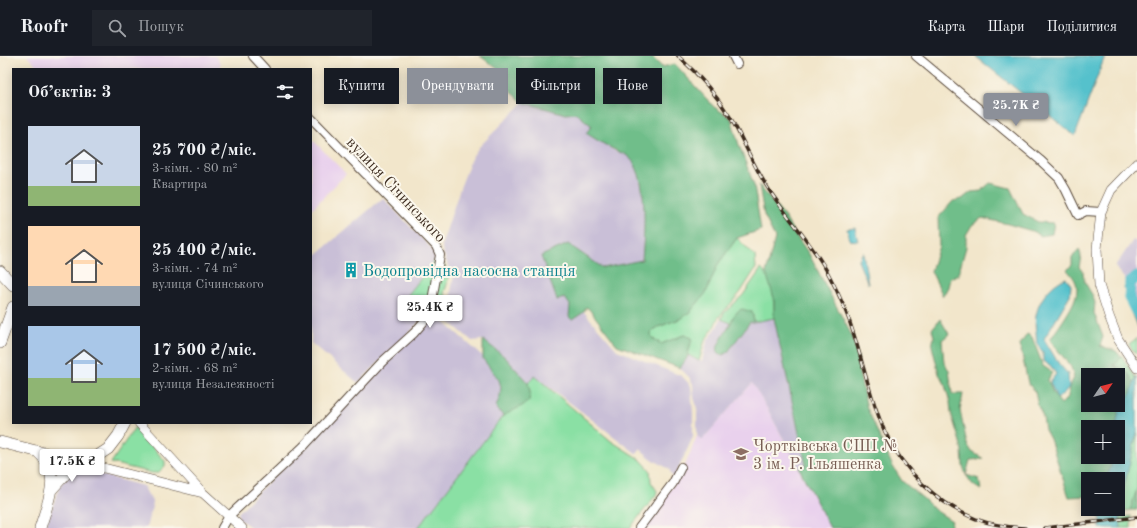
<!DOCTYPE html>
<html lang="uk">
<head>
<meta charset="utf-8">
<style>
	body { margin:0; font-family:"Old Standard TT",serif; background:#20242c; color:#f1f3f6; height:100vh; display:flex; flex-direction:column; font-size:15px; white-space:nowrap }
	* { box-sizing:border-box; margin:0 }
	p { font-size:13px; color:#9ea1a6 }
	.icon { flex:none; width:22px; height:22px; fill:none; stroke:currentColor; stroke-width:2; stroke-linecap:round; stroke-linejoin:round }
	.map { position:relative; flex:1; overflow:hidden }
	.details { position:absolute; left:12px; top:12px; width:300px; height:356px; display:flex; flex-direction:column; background:#171b24; border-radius:0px; box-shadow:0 2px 10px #0003 }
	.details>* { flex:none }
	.top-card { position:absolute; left:324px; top:12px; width:380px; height:36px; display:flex; gap:8px }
	.needle { width:26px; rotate:55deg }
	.tools { position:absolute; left:1081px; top:312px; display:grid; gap:8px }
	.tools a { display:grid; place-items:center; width:44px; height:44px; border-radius:0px; background:#171b24; box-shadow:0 2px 10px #0003; font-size:20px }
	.price { position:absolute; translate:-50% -34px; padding:0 9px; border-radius:4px; background:#fff; color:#222; font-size:13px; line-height:26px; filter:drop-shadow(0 1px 2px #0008) }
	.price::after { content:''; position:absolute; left:50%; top:24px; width:12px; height:9px; margin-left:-6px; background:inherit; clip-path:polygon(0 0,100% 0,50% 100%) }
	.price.selected { background:#8c9099; color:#fff }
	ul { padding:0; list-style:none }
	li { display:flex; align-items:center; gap:12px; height:100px; padding:0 16px }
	li span { display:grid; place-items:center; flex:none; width:112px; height:80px; border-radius:0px; color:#555 }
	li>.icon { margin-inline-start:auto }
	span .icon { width:48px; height:48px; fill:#fffc; stroke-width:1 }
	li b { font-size:17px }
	h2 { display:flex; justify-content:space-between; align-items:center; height:48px; padding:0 16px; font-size:17px }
	.tag { padding:0 14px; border-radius:0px; background:#171b24; box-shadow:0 2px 10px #0003; font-size:14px; line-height:36px }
	.tag.selected { background:#8c9099; color:#fff }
	header { display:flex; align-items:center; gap:24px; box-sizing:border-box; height:56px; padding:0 20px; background:#171b24; border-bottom:1px solid #363941 }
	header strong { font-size:19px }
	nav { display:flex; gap:22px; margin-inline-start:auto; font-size:14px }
	.search { width:280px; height:36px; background:#20242c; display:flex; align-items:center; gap:10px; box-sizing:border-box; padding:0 14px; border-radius:0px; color:#9ea1a6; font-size:15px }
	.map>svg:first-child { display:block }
	.built { fill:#e9d1ed }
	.industrial { fill:#c9bfd7 }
	.green { fill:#8ae0a4; stroke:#628561 }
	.forest { fill:#6fbe8a; stroke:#557454; fill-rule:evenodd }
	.water { fill:#54c1cc; stroke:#487675 }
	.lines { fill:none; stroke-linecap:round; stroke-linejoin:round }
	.river { stroke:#54c1cc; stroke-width:11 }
	.minor-casing { stroke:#564638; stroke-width:10 }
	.tertiary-casing { stroke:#564638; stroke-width:10 }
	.secondary-casing { stroke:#564638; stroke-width:12 }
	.minor { stroke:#fff; stroke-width:8 }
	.tertiary { stroke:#fff; stroke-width:9 }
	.secondary { stroke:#fff; stroke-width:11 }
	.rail-casing { stroke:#3b2a1e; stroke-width:3.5 }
	.rail { stroke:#fbf7ec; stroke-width:2; stroke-dasharray:6; stroke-linecap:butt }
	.labels { text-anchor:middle; stroke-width:4; stroke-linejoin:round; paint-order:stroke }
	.street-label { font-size:16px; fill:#3b2a1e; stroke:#fbf7ec }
	.culture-label { font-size:16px; fill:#0d838f; stroke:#fbf7ec; text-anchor:start }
	.education-label { font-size:16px; fill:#785e54; stroke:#fbf7ec; text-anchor:start }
</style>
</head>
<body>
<header>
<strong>Roofr</strong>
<div class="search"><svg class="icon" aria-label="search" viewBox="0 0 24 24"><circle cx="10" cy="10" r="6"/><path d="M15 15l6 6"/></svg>Пошук</div>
<nav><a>Карта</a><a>Шари</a><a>Поділитися</a></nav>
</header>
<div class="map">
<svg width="1137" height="472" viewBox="0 0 1137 472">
	<rect width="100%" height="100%" fill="#fbf7ec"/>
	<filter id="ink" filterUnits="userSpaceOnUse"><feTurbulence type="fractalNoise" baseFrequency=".025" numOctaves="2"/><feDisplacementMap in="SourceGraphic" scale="8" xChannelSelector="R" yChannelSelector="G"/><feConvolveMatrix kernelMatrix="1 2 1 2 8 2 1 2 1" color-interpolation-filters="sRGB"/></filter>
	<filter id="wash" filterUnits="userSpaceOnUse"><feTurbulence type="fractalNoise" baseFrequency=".012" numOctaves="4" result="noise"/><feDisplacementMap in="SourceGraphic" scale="16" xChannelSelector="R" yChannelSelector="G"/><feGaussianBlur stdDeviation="0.9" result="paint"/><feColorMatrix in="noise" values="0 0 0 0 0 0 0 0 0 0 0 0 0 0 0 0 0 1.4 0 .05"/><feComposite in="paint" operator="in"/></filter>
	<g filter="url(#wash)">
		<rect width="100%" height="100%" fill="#f2e6cb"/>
		<path class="built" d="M27 0H215L221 8 216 13H40Z
			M311 82 346 118 311 154Z
			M752 327 767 352 830 472H641L682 417 697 380 702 384Z"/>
		<path class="industrial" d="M522 46 566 58 576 57 592 70 586 77 615 95 627 99 634 106 639 117 645 152 642 205 603 212 568 188 557 244 565 242 570 249 569 261 572 264 584 256 617 294 682 320 691 330 693 357V381L674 422 672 420 669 413 652 403 640 393 637 398 535 320 528 327 505 301 483 284 472 285 439 257 452 243 451 237 454 218 450 215 442 193V188L460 132 472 101 479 91 521 49Z
			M383 142 430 191 437 200 404 244 421 263 413 273 358 327 311 287V203Z
			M1133 184 1137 186V252L1133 245 1131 231 1115 211Z
			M432 259H436L522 335 418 472H252L238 462V457Z
			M774 262 806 409 799 412 767 352 752 327 702 384 697 380V358L698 354 694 342 693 328 690 322 680 312 688 299 699 305H702L707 285 715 274 721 263 731 267 718 289 727 297 750 266Z
			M80 413 143 430 153 447 146 472H45L60 429 65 423Z"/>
		<path class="green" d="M737 182 755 200 756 212 740 237 718 262 713 273 705 284 699 305 688 299 692 282 684 279 661 288 651 281V276L658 271 682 262 690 256 705 237 718 208Z
			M436 203C434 222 435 248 421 263L404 244Z
			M442 207C450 214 449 227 444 236 449 244 441 250 435 252H434Z
			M761 213C775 224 774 246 774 262L754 266 752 256 733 261 731 267 721 263 724 257 743 239Z
			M1137 282V297L1135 298 1129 288Z
			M1121 301H1122L1136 322 1134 327 1128 317 1112 308 1118 306Z
			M535 320 611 385 641 404 650 414 651 426 657 435 656 439 630 472H418L527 328Z
			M135 371 165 405V410L158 417H152L111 407Z
			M1137 376V433L1130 454 1119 456V451Z
			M1131 460V472H1121L1120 462Z"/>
		<path class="forest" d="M480 0H651L662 11 675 8 714 51 731 62 739 89 754 129 761 174 737 182 718 208 706 237 690 256 682 262 658 271 651 276V281L661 288 684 279 692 282 687 302 680 312 617 289 589 253 586 251 584 256 572 264 569 261 570 249 565 242 557 244 541 200 568 188 603 212 642 204C644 180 650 114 626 99 623 97 618 96 615 94 605 89 595 83 586 77L592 70 576 57 566 58 522 46 501 25 502 16Z
			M990 127 1010 132 1023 158 1038 166 1054 167 1052 178 1041 180 1032 175 1008 168 982 162 972 169 966 179V191L958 219 950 222 948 231 943 240 931 215 939 190 938 162 953 145 962 143 971 136 981 135Z
			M759 129 786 163 793 175 809 198 852 280 858 301 859 317 867 352 892 409 902 425 925 444 935 454 952 465 950 472H830L799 412 806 409 774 262V242L766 217 775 182 764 159Z
			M1079 193 1081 200 1079 211 1083 216 1084 225 1093 240 1095 247 1094 257 1103 281 1100 290 1116 295 1121 301 1118 306 1113 309 1128 317 1134 327 1131 337 1119 353 1116 371H1088V401H1111V410L1106 423H1088V440L1069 441 1050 383 1045 374 1043 361 1038 350 1035 336 1028 327 1020 289 1027 278 1032 281 1043 310 1052 316 1048 324 1053 337 1061 348 1068 341 1069 331 1074 322 1071 311 1050 284C1058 271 1077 248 1077 233 1077 225 1072 219 1067 214L1072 209V201ZM1088 319H1118V349H1088Z
			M742 253 752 256 754 266H750L727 297 722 299 717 296 718 289 731 267 733 261 738 255Z
			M940 263 949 278 942 284 944 307 949 314 952 338H963L960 354 967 388 972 396 984 403 970 404 966 419 979 423 981 434 973 429 966 419 963 410 962 395 960 386 951 357 950 346 944 326 939 318 932 290 934 281 932 273Z
			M483 284 505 301 528 327 530 336 529 345 522 350 503 360 496 351 500 340 501 331 499 324 483 303Z
			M1137 433V454H1130Z"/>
		<path class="water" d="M975 0H1105L1075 80Z
			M855 172 858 185 850 184 847 173Z
			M863 196 868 228 858 205Z
			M1066 222 1071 229 1070 239 1044 283 1059 308 1068 318 1069 331 1064 337 1057 343 1050 326 1056 318 1050 309 1043 305V296C1035 287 1037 287 1036 276 1032 254 1045 231 1066 222Z
			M1128 226 1131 231 1133 245 1137 252V271L1127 246 1124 232Z
			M1137 321V376L1119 451 1121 472H1100V453H1118V423H1106L1111 410V401H1118V371H1116L1119 353 1131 337 1134 327Z"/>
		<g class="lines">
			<path class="river" d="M1137 221 1130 227 1129 242 1137 257"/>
		</g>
	</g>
	<g filter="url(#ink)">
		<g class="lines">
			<g class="minor-casing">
				<path id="minor" d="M253 0 265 13
					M733 0 737 8
					M916 0 1040 104 1059 122 1066 134 1078 159 1086 155 1101 156
					M222 472 229 460 303 391 382 306 414 277 427 262 430 256 440 199 436 190 311 62
					M639 472 673 427 681 411"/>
			</g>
			<g class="tertiary-casing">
				<path id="tertiary" d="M1137 107 1111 134 1101 156 1097 193 1099 229 1109 260 1118 283 1137 312
					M139 367 203 437 242 472
					M84 407 203 437"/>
			</g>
			<g class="secondary-casing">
				<path id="secondary" d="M0 215 13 229
					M0 287 13 251
					M0 386 84 407
					M37 395C63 417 48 445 40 472
					M51 434 70 413 91 404 108 393 118 380 125 367"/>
			</g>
			<use href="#minor" class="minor"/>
			<use href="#tertiary" class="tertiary"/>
			<use href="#secondary" class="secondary"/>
			<g class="rail-casing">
				<path id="rail" d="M678 0C698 18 716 38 730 61 743 83 752 107 766 129 785 160 812 186 829 219 839 238 848 259 854 279 864 311 871 345 885 376 904 415 936 447 976 463 992 469 1009 471 1025 472
					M1045 472 1137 461"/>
			</g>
			<use href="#rail" class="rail"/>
		</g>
	</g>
	<defs>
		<g id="building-bare" transform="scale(1.2)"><path d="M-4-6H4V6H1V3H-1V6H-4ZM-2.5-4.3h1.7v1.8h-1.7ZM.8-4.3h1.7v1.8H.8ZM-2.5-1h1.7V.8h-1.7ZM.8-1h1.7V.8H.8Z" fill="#0f9aa8" stroke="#fbf7ec" stroke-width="2.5" paint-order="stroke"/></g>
		<g id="school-bare" transform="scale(1.2)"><path d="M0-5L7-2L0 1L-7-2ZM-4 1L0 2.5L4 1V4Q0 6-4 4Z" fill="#8d6e63" stroke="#fbf7ec" stroke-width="2.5" paint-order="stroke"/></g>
	</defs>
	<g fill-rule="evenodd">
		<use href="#building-bare" x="351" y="214"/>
		<use href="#school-bare" x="741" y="398"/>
	</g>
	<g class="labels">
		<g class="street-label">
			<text transform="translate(397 133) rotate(47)" y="6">вулиця Січинського</text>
		</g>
		<g class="culture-label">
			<text x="363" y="220">Водопровідна насосна станція</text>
		</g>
		<g class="education-label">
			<text x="753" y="395">Чортківська СШІ №<tspan x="753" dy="18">3 ім. Р. Ільяшенка</tspan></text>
		</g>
	</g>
</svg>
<div class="tools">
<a><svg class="needle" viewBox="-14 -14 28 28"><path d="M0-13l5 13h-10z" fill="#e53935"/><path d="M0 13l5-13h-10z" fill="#9ea1a6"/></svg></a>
<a>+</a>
<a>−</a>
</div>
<b class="price selected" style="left:1016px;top:71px">25.7K ₴</b>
<b class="price" style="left:430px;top:273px">25.4K ₴</b>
<b class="price" style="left:72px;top:427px">17.5K ₴</b>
<div class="top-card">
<a class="tag">Купити</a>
<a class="tag selected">Орендувати</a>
<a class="tag">Фільтри</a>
<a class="tag">Нове</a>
</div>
<section class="details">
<h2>Об’єктів: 3<svg class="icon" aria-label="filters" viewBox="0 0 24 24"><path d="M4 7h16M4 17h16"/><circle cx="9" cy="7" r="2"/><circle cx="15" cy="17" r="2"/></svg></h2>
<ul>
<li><span style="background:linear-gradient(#c9d6e8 75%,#8fb573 0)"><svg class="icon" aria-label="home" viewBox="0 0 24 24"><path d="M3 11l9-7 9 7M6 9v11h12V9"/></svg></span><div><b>25 700 ₴/міс.</b><p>3-кімн. · 80 m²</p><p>Квартира</p></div></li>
<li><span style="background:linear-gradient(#ffd9b3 75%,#9aa5b1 0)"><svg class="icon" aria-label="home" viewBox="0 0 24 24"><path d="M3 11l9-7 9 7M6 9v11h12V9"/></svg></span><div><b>25 400 ₴/міс.</b><p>3-кімн. · 74 m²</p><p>вулиця Січинського</p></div></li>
<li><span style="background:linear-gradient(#a9c7e8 65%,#8fb573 0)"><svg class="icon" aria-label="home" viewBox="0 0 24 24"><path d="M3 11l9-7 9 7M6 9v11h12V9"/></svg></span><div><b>17 500 ₴/міс.</b><p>2-кімн. · 68 m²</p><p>вулиця Незалежності</p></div></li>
</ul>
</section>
</div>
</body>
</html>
